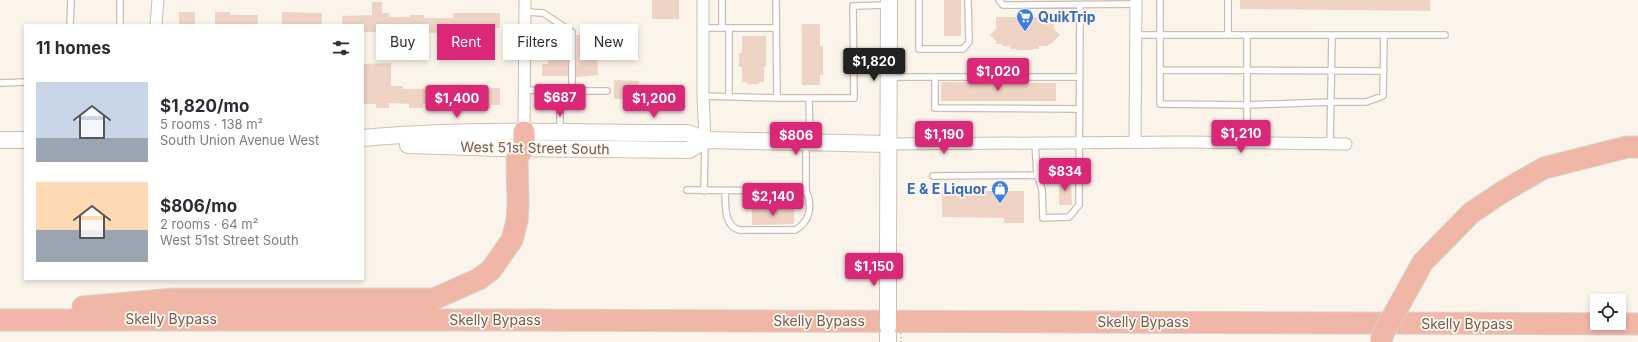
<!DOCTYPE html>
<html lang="en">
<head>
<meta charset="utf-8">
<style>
	body { margin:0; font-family:Inter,sans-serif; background:#f7f7f7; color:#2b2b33; height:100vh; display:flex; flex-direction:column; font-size:15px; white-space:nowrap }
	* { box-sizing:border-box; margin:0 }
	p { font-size:13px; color:#7c7c81 }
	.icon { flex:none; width:22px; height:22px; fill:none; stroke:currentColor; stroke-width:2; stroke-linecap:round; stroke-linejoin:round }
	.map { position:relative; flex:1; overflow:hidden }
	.panel { position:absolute; left:24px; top:24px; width:340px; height:256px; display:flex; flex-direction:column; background:#fff; border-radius:0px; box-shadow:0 2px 6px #0003 }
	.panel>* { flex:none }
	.banner { position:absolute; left:376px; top:24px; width:380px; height:36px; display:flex; gap:8px }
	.controls { position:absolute; left:1590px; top:294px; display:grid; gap:8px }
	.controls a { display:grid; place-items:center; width:36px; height:36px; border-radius:0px; background:#fff; box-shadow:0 2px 6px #0003; font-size:20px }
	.price { position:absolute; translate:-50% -34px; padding:0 9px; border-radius:4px; background:#db2777; color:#fff; font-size:13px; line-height:26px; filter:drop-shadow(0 1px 2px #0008) }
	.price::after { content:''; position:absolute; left:50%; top:24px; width:12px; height:9px; margin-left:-6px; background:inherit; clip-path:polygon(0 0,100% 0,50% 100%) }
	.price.selected { background:#222; color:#fff }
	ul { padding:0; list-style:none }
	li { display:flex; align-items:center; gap:12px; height:100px; padding:0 12px }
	li span { display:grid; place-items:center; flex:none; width:112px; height:80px; border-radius:0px; color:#555 }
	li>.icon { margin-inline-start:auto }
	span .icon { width:48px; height:48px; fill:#fffc; stroke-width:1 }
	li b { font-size:17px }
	h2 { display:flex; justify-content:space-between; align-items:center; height:48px; padding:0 12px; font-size:17px }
	.tag { padding:0 14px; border-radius:0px; background:#fff; box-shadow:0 2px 6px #0003; font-size:14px; line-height:36px }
	.tag.selected { background:#db2777; color:#fff }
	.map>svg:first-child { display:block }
	.building { fill:#efd3c4 }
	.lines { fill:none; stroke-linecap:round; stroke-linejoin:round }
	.lane-casing { stroke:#cdbcb1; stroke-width:8 }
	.street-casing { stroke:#cdbcb1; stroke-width:13 }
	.secondary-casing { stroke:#d2beb1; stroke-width:18 }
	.highway-casing { stroke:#d8d1ce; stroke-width:23 }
	.lane { stroke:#fff; stroke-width:5.5 }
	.street { stroke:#fff; stroke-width:11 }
	.secondary { stroke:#fff; stroke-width:16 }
	.highway { stroke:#f0b7a7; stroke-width:21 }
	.secondary-bridge-casing { stroke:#d2beb1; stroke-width:18; stroke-linecap:butt }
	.highway-bridge-casing { stroke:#d8d1ce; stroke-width:23; stroke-linecap:butt }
	.path-bridge { stroke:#d4b7a7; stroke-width:2; stroke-dasharray:1 3; stroke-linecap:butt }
	.secondary-bridge { stroke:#fff; stroke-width:16 }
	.highway-bridge { stroke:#f0b7a7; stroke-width:21 }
	.labels { text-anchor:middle; stroke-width:3.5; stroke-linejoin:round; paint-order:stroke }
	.shop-label { font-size:14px; font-weight:bold; fill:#366cbe; stroke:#fef8f1; text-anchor:start }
	.street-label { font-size:14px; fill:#755b4f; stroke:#fef8f1 }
</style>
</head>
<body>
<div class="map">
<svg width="1638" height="342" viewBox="0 0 1638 342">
	<rect width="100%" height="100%" fill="#fbf4eb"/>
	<path class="building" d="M652 0H679V19H652Z
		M944 0H961V36H944Z
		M1240 0H1430V11L1240 9Z
		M372 2H382V13H389V17H410V15H424V18H453V13H500V28H492V40L478 41V37H442V33L363 32V25H342V16L372 15Z
		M179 12H195V25H179Z
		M215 12H230V15H258V25H215Z
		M282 12 322 13V25H282Z
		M996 17H1054V29L1060 35 1051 44H1048V46H1039V49H1033V50H1016V49H1010V46H1002V44H996V41L990 35 996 29Z
		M802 24H820V46H823V75H820V85H802Z
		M596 34 598 75 576 77V35Z
		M742 36H766V67H764V82H759V84H747V82H742V67H739V53H742Z
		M548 41H568V76H542V64H548Z
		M391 63V86H403V89L500 88V105H491V108H459V109H443V104H423V108H409V104L389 103V108H376V104H363V64Z
		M614 80 639 81 638 99H614Z
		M941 82 1056 83V101H941Z
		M663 90H679V108H662Z
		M1059 178H1071L1072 205H1059Z
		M942 191H1024V223H1004V218L942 217Z
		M752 209H794V224L752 225Z"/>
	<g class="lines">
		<g class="lane-casing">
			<path id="lane" d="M919 0V49H963L969 42 968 0
				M999 0 1003 5 1136 4
				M1228 0V35
				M525 12 543 13 572 32V91
				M70 25 71 0
				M120 25V0
				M703 28H776
				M722 28V0
				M729 28V96
				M1136 35H1384L1383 96 1366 102H1331L1247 105 1160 104C1160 70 1160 35 1160 0
				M1384 35H1445
				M1160 70 1384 71
				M890 77H1080
				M935 77V108L1080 109
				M0 83 25 82
				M525 90 560 91V130
				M560 91H607
				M703 96 777 98 776 0
				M777 98H854L853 6 887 5
				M809 98 810 142
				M1247 142V35
				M1330 144 1332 35
				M1037 175 1042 189 1043 218 1069 217 1079 205 1080 5
				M933 176 1037 175 1035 143
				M687 190 806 191
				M704 191 705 143
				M725 191C726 204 723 225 739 230H795C810 222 813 206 806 191V143"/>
		</g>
		<g class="street-casing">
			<path id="street" d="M703 0V96L705 140
				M156 25 158 0
				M524 132 525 0
				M1135 142 1136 0
				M888 144 1185 142 1346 144"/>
		</g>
		<g class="secondary-casing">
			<path id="secondary" d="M363 138C471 128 580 133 688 133L705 140 888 144
				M0 140H25
				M408 145 500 148 689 150 705 140
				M888 248 889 0
				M888 327V342"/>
		</g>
		<g class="highway-casing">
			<path id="highway" d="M83 307 173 299H434L479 279 491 270 512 240 517 221 518 205 517 156 524 148V132
				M0 320H484L1638 324"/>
		</g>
		<use href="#lane" class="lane"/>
		<use href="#street" class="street"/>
		<use href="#secondary" class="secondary"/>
		<use href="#highway" class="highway"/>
		<g class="secondary-bridge-casing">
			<path id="secondary-bridge" d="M888 248V327"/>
		</g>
		<g class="highway-bridge-casing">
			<path id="highway-bridge" d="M1381 342 1383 334 1423 262 1471 213 1504 191 1544 168 1627 147H1638"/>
		</g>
		<path class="path-bridge" d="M901 342V333"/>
		<use href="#secondary-bridge" class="secondary-bridge"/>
		<use href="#highway-bridge" class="highway-bridge"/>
	</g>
	<defs>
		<g id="supermarket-pin" transform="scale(0.9)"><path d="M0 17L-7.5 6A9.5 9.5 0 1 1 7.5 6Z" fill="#3f7fe0" stroke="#fef8f1"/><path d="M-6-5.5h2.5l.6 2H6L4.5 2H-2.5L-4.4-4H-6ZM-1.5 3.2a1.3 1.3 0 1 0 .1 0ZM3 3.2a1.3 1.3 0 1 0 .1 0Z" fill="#fff"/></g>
		<g id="shop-pin" transform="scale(0.9)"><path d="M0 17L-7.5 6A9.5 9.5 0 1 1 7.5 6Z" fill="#3f7fe0" stroke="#fef8f1"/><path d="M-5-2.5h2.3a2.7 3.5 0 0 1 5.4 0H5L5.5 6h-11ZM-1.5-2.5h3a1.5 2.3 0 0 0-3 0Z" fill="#fff"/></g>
	</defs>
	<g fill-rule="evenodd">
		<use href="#supermarket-pin" x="1025" y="17"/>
		<use href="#shop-pin" x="1000" y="189"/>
	</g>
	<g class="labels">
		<g class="shop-label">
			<text x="1038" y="22">QuikTrip</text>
			<text x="987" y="194" text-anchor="end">E &amp; E Liquor</text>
		</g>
		<g class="street-label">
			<text transform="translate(535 148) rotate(1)" y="5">West 51st Street South</text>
			<text x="171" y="324">Skelly Bypass</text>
			<text x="495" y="325">Skelly Bypass</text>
			<text x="819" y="326">Skelly Bypass</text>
			<text x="1143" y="327">Skelly Bypass</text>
			<text x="1467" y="329">Skelly Bypass</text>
		</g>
	</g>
</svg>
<div class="controls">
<a><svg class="icon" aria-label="locate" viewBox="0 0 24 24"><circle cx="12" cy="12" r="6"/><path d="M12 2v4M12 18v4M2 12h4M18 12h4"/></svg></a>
</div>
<b class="price selected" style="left:874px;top:82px">$1,820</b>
<b class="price" style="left:998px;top:92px">$1,020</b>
<b class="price" style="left:560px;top:118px">$687</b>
<b class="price" style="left:457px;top:119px">$1,400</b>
<b class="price" style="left:654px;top:119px">$1,200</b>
<b class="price" style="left:1241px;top:154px">$1,210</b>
<b class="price" style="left:944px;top:155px">$1,190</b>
<b class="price" style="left:796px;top:156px">$806</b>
<b class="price" style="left:1065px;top:192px">$834</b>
<b class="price" style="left:773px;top:217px">$2,140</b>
<b class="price" style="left:874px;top:287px">$1,150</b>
<div class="banner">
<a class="tag">Buy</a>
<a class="tag selected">Rent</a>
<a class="tag">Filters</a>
<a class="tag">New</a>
</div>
<section class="panel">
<h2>11 homes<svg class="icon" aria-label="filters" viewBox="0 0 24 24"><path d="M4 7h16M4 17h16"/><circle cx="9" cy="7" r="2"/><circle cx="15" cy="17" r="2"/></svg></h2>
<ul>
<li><span style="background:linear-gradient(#c9d6e8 70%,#9aa5b1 0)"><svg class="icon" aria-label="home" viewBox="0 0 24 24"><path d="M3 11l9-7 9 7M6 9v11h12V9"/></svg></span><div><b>$1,820/mo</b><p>5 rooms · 138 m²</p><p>South Union Avenue West</p></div></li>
<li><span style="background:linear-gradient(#ffd9b3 60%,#9aa5b1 0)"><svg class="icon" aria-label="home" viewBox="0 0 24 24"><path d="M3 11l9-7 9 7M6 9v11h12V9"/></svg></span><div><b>$806/mo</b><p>2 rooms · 64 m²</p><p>West 51st Street South</p></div></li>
</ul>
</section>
</div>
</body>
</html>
